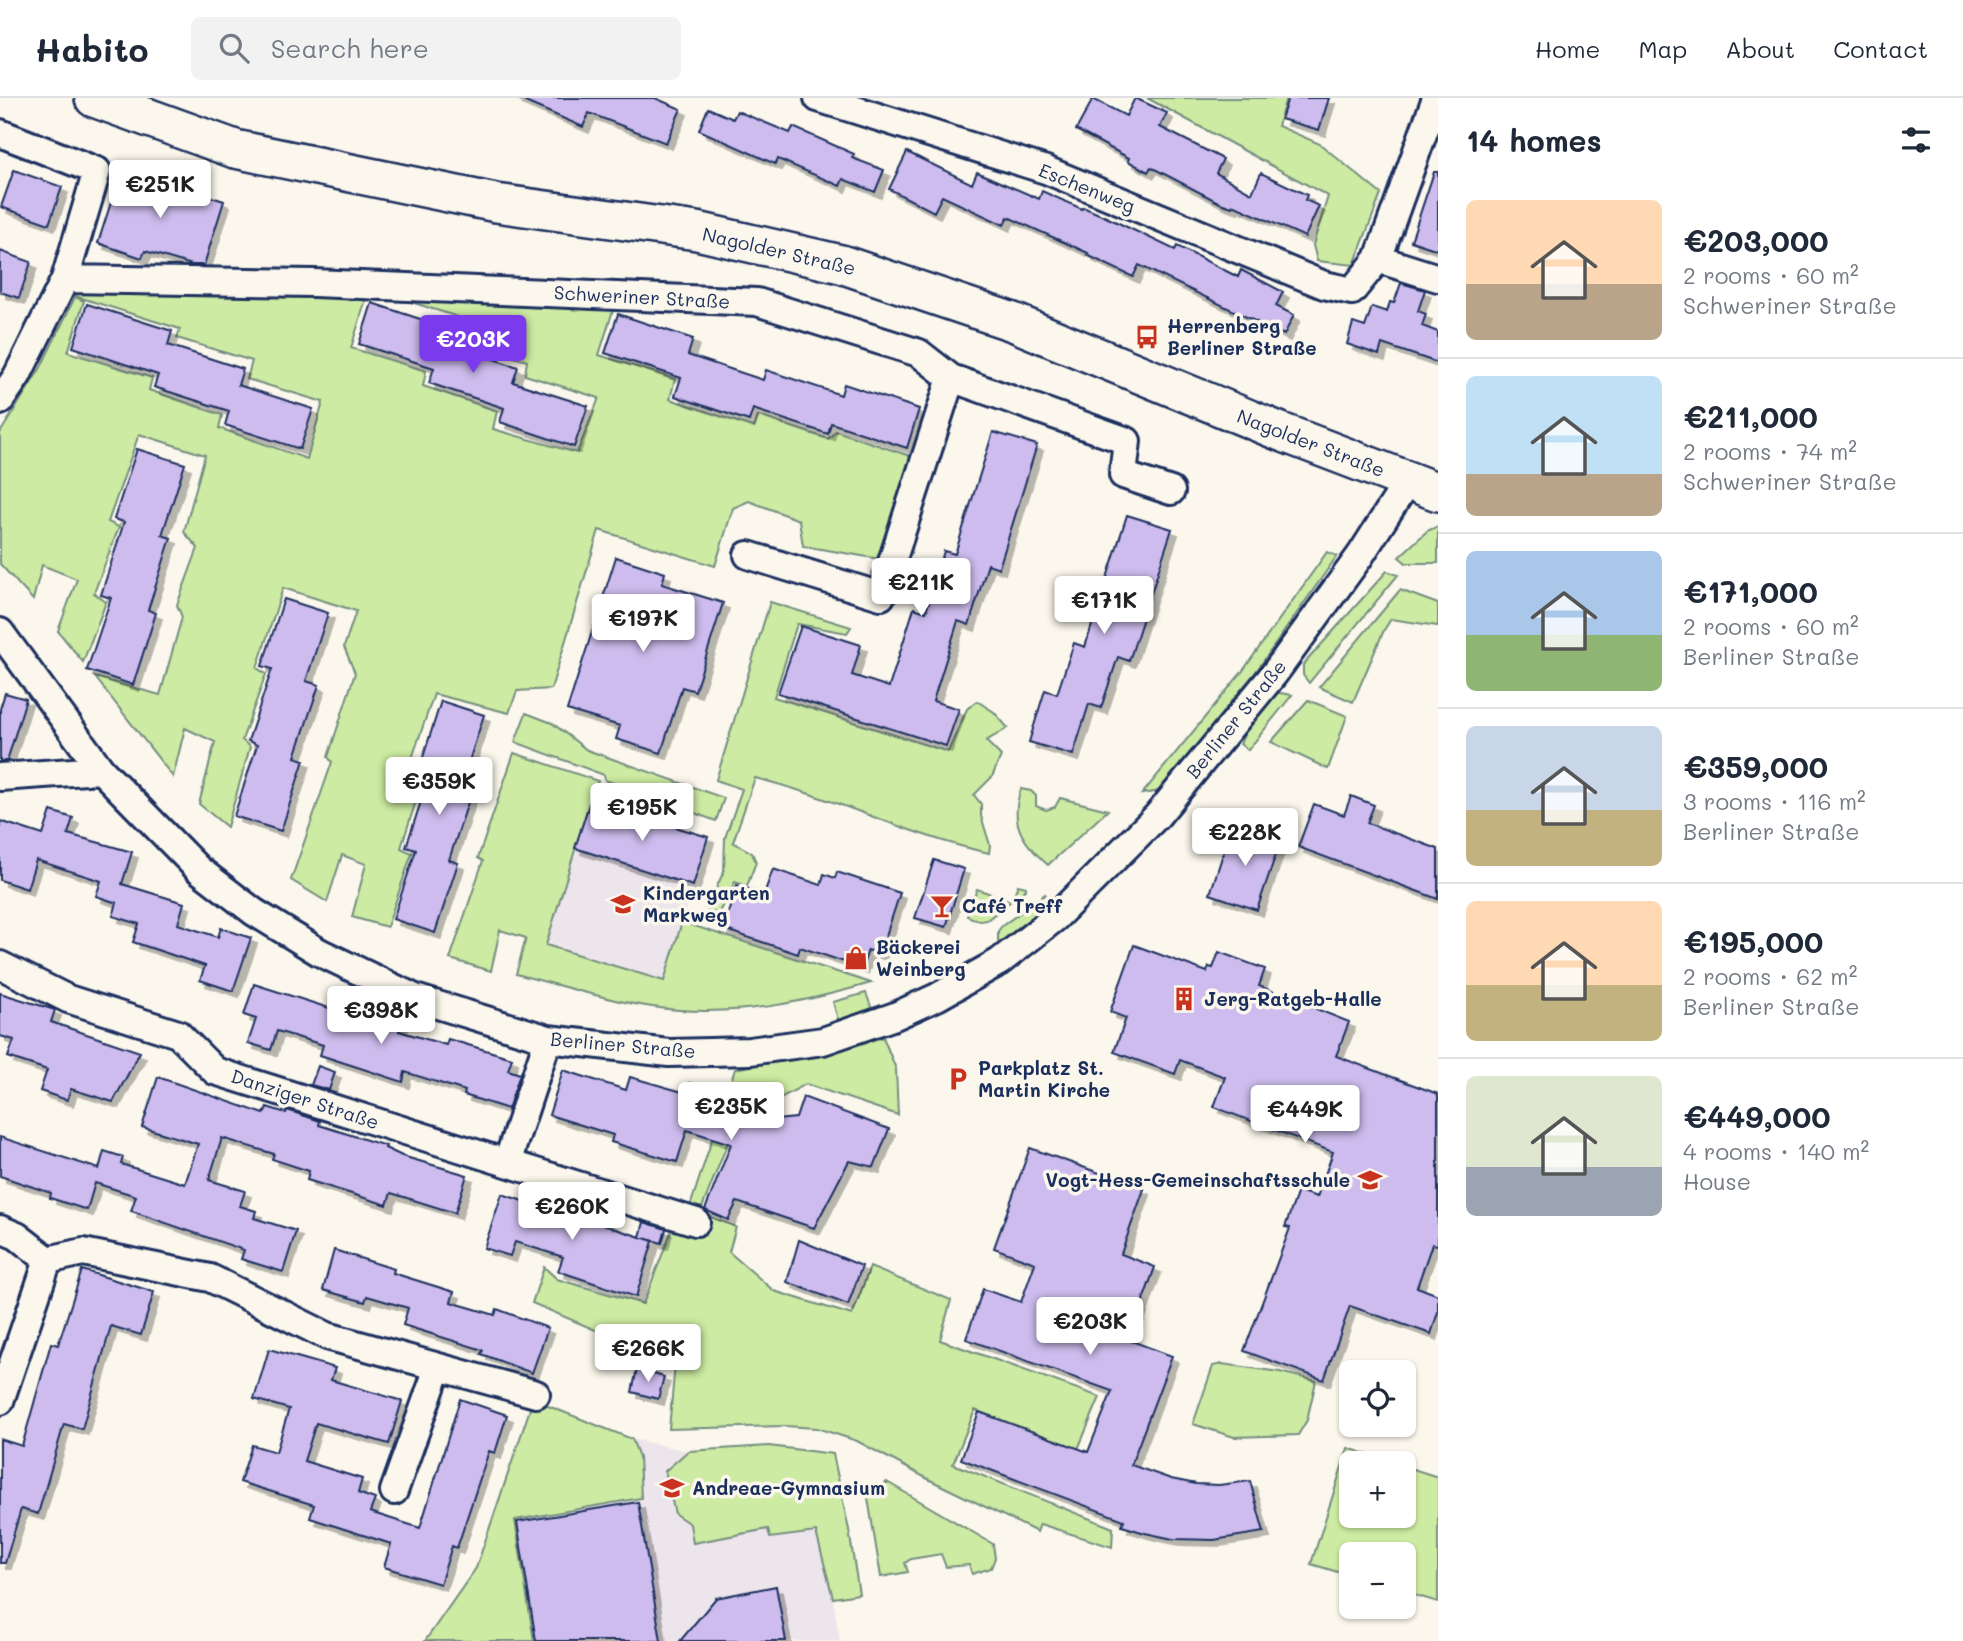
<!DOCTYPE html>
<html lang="en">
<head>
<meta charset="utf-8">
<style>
	body { margin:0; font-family:Mali,sans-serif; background:#f2f2f3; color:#1f2937; height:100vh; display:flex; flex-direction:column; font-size:26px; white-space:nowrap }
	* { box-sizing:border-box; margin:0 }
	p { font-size:23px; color:#747a83 }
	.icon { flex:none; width:38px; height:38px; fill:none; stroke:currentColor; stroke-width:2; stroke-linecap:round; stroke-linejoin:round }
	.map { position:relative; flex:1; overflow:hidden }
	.drawer { display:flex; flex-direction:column; background:#fff; width:525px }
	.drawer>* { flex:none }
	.buttons { position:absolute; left:1339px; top:1262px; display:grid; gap:14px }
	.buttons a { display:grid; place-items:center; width:77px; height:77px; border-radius:10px; background:#fff; box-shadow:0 2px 5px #0004; font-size:35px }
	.price { position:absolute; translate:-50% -60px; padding:0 16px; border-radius:7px; background:#fff; color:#222; font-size:23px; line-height:46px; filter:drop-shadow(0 2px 4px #0008) }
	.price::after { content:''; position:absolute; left:50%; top:42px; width:21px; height:16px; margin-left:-10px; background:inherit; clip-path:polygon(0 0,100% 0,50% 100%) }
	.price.on { background:#7c3aed; color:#fff }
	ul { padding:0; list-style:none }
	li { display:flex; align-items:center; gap:21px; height:175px; padding:0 28px }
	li+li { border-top:2px solid #e0e1e3 }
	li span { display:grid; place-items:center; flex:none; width:196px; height:140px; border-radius:10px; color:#555 }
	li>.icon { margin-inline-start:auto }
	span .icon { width:84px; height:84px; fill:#fffc; stroke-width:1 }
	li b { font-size:30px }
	h2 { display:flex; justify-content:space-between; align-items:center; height:84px; padding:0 28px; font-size:30px }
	header { display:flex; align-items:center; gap:42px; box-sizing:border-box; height:98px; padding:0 35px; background:#fff; border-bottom:2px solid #e0e1e3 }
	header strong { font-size:33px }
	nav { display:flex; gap:38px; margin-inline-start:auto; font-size:24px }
	.search { width:490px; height:63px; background:#f2f2f3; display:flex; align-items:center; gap:18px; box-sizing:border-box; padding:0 24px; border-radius:10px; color:#747a83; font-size:26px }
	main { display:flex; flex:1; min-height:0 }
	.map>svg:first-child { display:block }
	.built { fill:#ede5ec }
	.green { fill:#cdeba2; stroke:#748d80; stroke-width:2 }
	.building { fill:#cdbced; stroke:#1b2f5e; stroke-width:2; filter:url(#shadow) }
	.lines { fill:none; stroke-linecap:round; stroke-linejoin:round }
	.street-casing { stroke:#1b2f5e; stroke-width:32 }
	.secondary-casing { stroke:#1b2f5e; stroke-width:42 }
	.street { stroke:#fbf7ec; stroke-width:26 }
	.secondary { stroke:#fbf7ec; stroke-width:37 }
	.labels { text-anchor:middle; stroke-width:7; stroke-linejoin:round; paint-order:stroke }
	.street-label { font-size:19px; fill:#1b2f5e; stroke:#fbf7ec }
	.poi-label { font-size:19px; font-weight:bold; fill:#1b2f5e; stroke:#fbf7ec; text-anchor:start }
</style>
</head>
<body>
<header>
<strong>Habito</strong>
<div class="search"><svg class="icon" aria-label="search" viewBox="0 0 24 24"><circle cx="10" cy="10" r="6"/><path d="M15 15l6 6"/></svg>Search here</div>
<nav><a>Home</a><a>Map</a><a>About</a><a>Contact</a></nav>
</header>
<main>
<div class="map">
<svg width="1438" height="1543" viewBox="0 0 1438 1543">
	<defs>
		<filter id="shadow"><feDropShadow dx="6" dy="6" stdDeviation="0" flood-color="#0004"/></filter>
	</defs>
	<rect width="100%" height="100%" fill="#fbf7ec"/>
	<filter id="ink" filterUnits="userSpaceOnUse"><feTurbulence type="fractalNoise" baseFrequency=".0143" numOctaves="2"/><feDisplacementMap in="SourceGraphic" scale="14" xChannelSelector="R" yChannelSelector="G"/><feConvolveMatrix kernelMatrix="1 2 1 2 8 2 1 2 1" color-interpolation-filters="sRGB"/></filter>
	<g filter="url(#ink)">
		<path class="built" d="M590 703 708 739 664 883 546 847Z
			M533 1302 632 1341 688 1353 769 1348 833 1356 817 1434 833 1500 840 1543H425L476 1470Z"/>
		<path class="green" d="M1147 0H1286L1278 28 1320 46 1381 96 1354 167 1317 163 1313 147 1328 98Z
			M79 192 367 198 351 250 426 273 423 288 497 313 493 331 577 355 599 300 525 277 527 263 455 240 461 220 386 196 615 206 599 257 675 281 670 301 754 330 758 318 828 341 836 333 913 359 880 461 803 448 799 422 749 403 733 410 715 468 599 432 551 591 517 593 509 615 434 596 406 678 422 684 401 750 412 755 387 829 352 819 366 766 342 757 327 804 291 782 332 664 328 659 355 575 344 549 356 513 283 490 257 570 266 576 242 642 250 649 227 729 199 706 215 644 185 630 173 679 95 579 160 597 182 519 177 507 198 450 184 434 205 357 139 336 108 424 119 429 94 495 106 504 83 564 58 533 77 481 42 467 33 502 0 466V335L40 271 75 199 84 203 68 254 152 280 149 292 222 317 219 330 307 361 323 304 247 281 252 263 177 240 180 231 75 198Z
			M1438 428V465H1406L1399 459 1427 433Z
			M1327 454 1337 458 1255 575 1160 693 1142 696 1242 574Z
			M1387 473 1398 477 1309 585 1303 577V567Z
			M1400 492 1438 506V528L1391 521 1384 532 1353 604 1319 589Z
			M770 504 851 529 847 535 797 526 774 599 948 654 967 611 977 603 994 614 1008 630 986 643 1001 658 992 679 974 697 981 706V718L990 747 989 755C909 738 834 699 755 680L733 744 752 755 756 764 747 788 735 784 718 816 708 813 712 799 724 773 725 740 742 691 716 682Z
			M1274 594 1292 597 1248 652 1240 646 1249 625Z
			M1308 602 1347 618 1328 671 1271 644Z
			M526 615 552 625 587 652 724 700 716 723 605 682 604 677 515 644Z
			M514 655 598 683 590 703 546 847 664 883 682 824 871 885C809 903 745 917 679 912 624 908 570 890 516 876L526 840 500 832 491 873 450 861 483 763 478 760Z
			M1021 691 1031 693 1036 698V708L1046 712 1055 709 1060 700 1108 712 1048 767C1022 744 1009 725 1021 691Z
			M1018 787 1026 789V791L987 822 980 823 967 818 977 791 1011 803Z
			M1045 796 1049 805 1047 809 1002 844 998 843V833L1002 828Z
			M866 895 872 911 838 922 833 904Z
			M883 939 896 971 898 1017 806 986 736 1024 700 1115 736 1129 729 1154 774 1193 852 1217 870 1169 951 1202 940 1242 1100 1299 1078 1351 975 1312 953 1366 1113 1430 1112 1449 1040 1426 1037 1434 928 1381 857 1343 817 1330 785 1328 669 1331 675 1266 532 1205 544 1169 557 1181 643 1206 675 1124H685L735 971 765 965 817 959Z
			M1222 1266 1280 1274 1316 1283 1307 1322 1298 1337 1234 1339 1193 1326 1213 1268Z
			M533 1302 632 1341 639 1359 641 1400 515 1422 534 1543H425L476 1470Z
			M769 1348 833 1356 849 1432 859 1496 833 1500 816 1434 770 1440 768 1431 693 1445 690 1426 675 1416 665 1373 688 1353Z
			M1348 1350 1394 1365H1351V1418H1404V1368L1438 1379V1504L1404 1494V1456H1351V1478L1311 1466Z
			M887 1384 993 1446 995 1460 991 1470 972 1476 969 1467 946 1469 941 1456 911 1461 905 1465 908 1474 881 1479 868 1400 871 1393Z"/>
		<path class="building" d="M516 0H655L681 11 666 45 589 15 583 29Z
			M1135 0 1167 15 1160 29 1223 61 1216 75 1252 95 1261 75 1307 97 1305 102 1319 108 1305 139 1233 107 1232 109 1220 105 1151 69 1148 74 1128 63 1129 60 1076 32 1093 1 1126 18Z
			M1288 0H1329L1319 32 1281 21Z
			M708 10 733 21 737 13 790 35 793 29 854 56 852 60 884 72 875 94 843 81 840 88 778 61 775 66 699 32Z
			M907 54 972 86 977 74 1039 101 1042 93 1082 111 1083 109 1106 119 1175 152 1177 148 1238 179 1241 172 1283 194 1276 208 1294 217 1284 237 1139 167 1133 179 1087 157 1088 155 1008 119 1004 127 942 98 934 114 889 91Z
			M122 70 224 103 204 167H192L145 153 142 160 98 145Z
			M14 72 62 89 49 126 1 109Z
			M1434 74H1438V152L1411 143Z
			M0 153 31 164 19 200 0 194Z
			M1401 185 1425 192 1418 213 1426 216 1422 228 1438 234V265L1382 246 1379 257 1347 246 1353 225 1365 229 1372 209 1387 214 1390 204 1394 205Z
			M372 205 447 230 442 244 518 269 513 284 588 308 574 349 500 324 504 310 429 285 434 270 359 246Z
			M87 206 172 233 168 247 243 271 238 287 313 311 300 351 225 327 229 313 154 289 158 277 73 249Z
			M618 216 693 241 688 257 763 282 766 272 841 297 844 286 919 311 907 350 831 325 828 336 753 311 749 323 675 298 681 280 605 255Z
			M993 334 1037 347 999 470 988 466 969 527 958 523 933 603 959 611 946 648 778 595 801 528 861 547 852 577 889 589 914 510 926 514 944 453 955 456Z
			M137 351 185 366 162 437 171 440 148 512 156 515 133 587 87 572 111 500 101 497 124 424 114 421Z
			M1127 417 1172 431 1129 563 1118 559 1101 610 1089 606 1073 657 1029 644 1045 592 1057 596 1074 545 1085 549Z
			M616 459 665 475 662 486 723 505 695 593 682 589 661 655 616 641 620 628 567 612Z
			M284 501 328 515 306 583 319 587 295 659 304 662 281 733 234 718 257 647 248 643 272 571 262 568Z
			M5 595 26 601 7 663H0V611Z
			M441 603 484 617 461 688 472 692 449 762 458 765 435 835 393 821 416 752 406 749 429 679 418 675Z
			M1351 698 1374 707 1367 725 1438 751V801L1298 749 1314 706 1344 717Z
			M590 703 708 739 693 788 575 750Z
			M51 713 73 720 68 736 132 754 122 786 184 805 178 826 218 839 221 830 251 840 233 893 200 882 205 868 133 844 139 826 113 818 117 805 96 798 101 783 36 762 27 791 0 782V723L43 737Z
			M1232 728 1280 744 1257 812 1210 796Z
			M934 762 964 771 946 829 915 820Z
			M773 771 821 787 824 776 835 780 837 774 900 795 880 856 868 852 862 870 800 849 798 856 723 831 737 787 764 796Z
			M1134 847 1207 874 1209 869 1213 870 1219 854 1265 871 1259 888 1349 924 1336 958 1438 996V1147L1432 1146 1417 1189 1438 1197V1214L1431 1236 1350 1208 1324 1282 1244 1253 1290 1130 1285 1129 1298 1093 1317 1099 1333 1054 1214 1009 1225 979 1180 962 1175 976 1114 954 1126 920 1110 914Z
			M254 886 335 912 337 905 402 926 399 933 446 947 448 941 512 960 508 972 520 976 508 1011 464 997 465 993 405 974 403 984 320 957 323 947 277 933 271 952 248 945 256 921 244 917Z
			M0 895 55 912 51 924 140 954 113 1004 71 991 67 1002 40 993 47 972 8 959 14 942 0 938Z
			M318 968 335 974 329 992 311 987Z
			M563 972 626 992 630 979 686 995 689 985 714 992 706 1018 733 1026 796 1020 803 999 889 1031 874 1069 849 1063 814 1130 737 1104 728 1122 705 1112 731 1046 687 1032 677 1064 611 1044 613 1037 549 1017Z
			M158 979 264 1016 267 1009 286 1015 287 1012 320 1023 319 1027 386 1048 385 1050 402 1058 467 1077 455 1115 391 1095 387 1107 307 1082 309 1073 272 1061 274 1056 222 1040 209 1082 245 1093 240 1108 256 1113 254 1120 296 1133 283 1174 241 1161 244 1152 131 1113 136 1098 95 1085 87 1112 50 1100 51 1095 0 1078V1039L99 1071 104 1053 123 1059 121 1066 185 1086 198 1046 142 1029Z
			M1030 1050 1144 1091 1121 1156 1155 1169 1129 1242 1172 1258 1131 1367 1171 1381 1196 1386 1219 1387 1250 1383 1264 1434 1214 1442 1173 1441 1145 1435 1122 1428 1124 1422 961 1361 979 1314 1088 1354 1112 1293 966 1241 983 1191 1021 1204 1035 1165 994 1150Z
			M502 1096 544 1110 546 1104 562 1109 565 1099 592 1108 588 1122 653 1143 636 1199 558 1173 563 1159 515 1144 510 1158 484 1150Z
			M644 1124 666 1131 662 1145 640 1139Z
			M799 1142 862 1168 848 1207 787 1184Z
			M334 1152 394 1171 393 1175 454 1194 451 1204 495 1217 497 1211 548 1230 532 1275 481 1256 483 1252 403 1227 408 1210 367 1198 365 1204 323 1192Z
			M82 1172 154 1194 141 1237 111 1228 82 1331 64 1326 38 1416 21 1411 5 1465H0V1341L22 1348 51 1245 58 1247Z
			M269 1251 335 1270 331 1282 402 1303 389 1346 316 1325 304 1363 362 1381 358 1395 375 1401 370 1414 420 1430 460 1301 507 1317 495 1355 489 1353 457 1450 452 1448 440 1486 384 1469 391 1446 310 1420 314 1407 240 1384 252 1347 276 1354 289 1311 254 1301Z
			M637 1271 664 1279 658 1301 632 1294Z
			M638 1404 661 1543H536L517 1424Z
			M776 1488 786 1543H680L716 1500Z"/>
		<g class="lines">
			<g class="street-casing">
				<path id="street" d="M818 0 1046 72 1324 187 1352 193 1378 161 1436 0
					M0 35 97 73 65 181 17 278 0 303
					M1378 161 1438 180
					M65 181 314 185 757 204 919 255 951 280 881 498 748 457
					M951 280 1127 343 1123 377 1171 393
					M0 534 101 672 198 771 254 814 319 854 415 900 548 941 669 955 750 953 823 943 895 918 937 899 999 864 1055 820 1157 718 1274 576 1360 458 1408 383
					M0 679 101 672
					M0 867 68 901 178 936 215 973 507 1065 548 941
					M507 1065 696 1124
					M0 1131 17 1138 48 1162
					M48 1162 83 1154 210 1180 327 1238 536 1296
					M0 1303 48 1162
					M394 1393 438 1270"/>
			</g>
			<g class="secondary-casing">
				<path id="secondary" d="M94 0 235 51 496 105 697 133 841 166 1013 224 1281 334 1438 394"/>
			</g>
			<use href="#street" class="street"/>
			<use href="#secondary" class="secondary"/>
		</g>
	</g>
	<defs>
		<g id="bus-bare" transform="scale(1.89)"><path d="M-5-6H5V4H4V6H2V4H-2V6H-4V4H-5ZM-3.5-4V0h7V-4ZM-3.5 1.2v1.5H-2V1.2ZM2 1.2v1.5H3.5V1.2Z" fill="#c8321e" stroke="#fbf7ec" stroke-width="2.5" paint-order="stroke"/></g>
		<g id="school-bare" transform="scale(1.89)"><path d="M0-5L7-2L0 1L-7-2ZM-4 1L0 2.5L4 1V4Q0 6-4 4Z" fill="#c8321e" stroke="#fbf7ec" stroke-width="2.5" paint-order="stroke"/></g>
		<g id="bar-bare" transform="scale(1.89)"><path d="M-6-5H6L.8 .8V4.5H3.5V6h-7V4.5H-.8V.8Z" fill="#c8321e" stroke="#fbf7ec" stroke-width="2.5" paint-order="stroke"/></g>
		<g id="shop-bare" transform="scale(1.89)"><path d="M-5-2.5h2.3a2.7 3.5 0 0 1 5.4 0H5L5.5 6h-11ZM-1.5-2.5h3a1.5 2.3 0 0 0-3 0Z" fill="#c8321e" stroke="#fbf7ec" stroke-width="2.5" paint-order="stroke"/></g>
		<g id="building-bare" transform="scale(1.89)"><path d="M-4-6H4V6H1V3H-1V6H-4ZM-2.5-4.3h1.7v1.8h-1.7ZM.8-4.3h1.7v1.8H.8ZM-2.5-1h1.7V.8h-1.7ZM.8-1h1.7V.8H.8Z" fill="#c8321e" stroke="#fbf7ec" stroke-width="2.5" paint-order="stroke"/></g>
		<g id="parking-bare" transform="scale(1.89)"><path d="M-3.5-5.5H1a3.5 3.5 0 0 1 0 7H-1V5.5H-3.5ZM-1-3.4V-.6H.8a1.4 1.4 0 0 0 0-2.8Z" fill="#c8321e" stroke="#fbf7ec" stroke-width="2.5" paint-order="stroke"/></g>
	</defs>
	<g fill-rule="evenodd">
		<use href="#bus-bare" x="1147" y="239"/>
		<use href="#school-bare" x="623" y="806"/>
		<use href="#bar-bare" x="942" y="808"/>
		<use href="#shop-bare" x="856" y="860"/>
		<use href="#building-bare" x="1184" y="901"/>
		<use href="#parking-bare" x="958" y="981"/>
		<use href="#school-bare" x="1370" y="1082"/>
		<use href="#school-bare" x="672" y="1390"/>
	</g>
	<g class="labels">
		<g class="street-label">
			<text transform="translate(1087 90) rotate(22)" y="7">Eschenweg</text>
			<text transform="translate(779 153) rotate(13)" y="7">Nagolder Straße</text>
			<text transform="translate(642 199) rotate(3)" y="7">Schweriner Straße</text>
			<text transform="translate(1311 345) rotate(21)" y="7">Nagolder Straße</text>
			<text transform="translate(1236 621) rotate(-51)" y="7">Berliner Straße</text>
			<text transform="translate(623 947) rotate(5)" y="7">Berliner Straße</text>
			<text transform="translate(305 1001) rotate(18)" y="7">Danziger Straße</text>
		</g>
		<g class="poi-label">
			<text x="1167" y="235">Herrenberg<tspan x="1167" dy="22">Berliner Straße</tspan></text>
			<text x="643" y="802">Kindergarten<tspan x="643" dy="22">Markweg</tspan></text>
			<text x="962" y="815">Café Treff</text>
			<text x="876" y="856">Bäckerei<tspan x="876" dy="22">Weinberg</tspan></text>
			<text x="1204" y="908">Jerg-Ratgeb-Halle</text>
			<text x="978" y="977">Parkplatz St.<tspan x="978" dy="22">Martin Kirche</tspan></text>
			<text x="1350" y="1089" text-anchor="end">Vogt-Hess-Gemeinschaftsschule</text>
			<text x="692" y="1397">Andreae-Gymnasium</text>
		</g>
	</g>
</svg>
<div class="buttons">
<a><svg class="icon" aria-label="locate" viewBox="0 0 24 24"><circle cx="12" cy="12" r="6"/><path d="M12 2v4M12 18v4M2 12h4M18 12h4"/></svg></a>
<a>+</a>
<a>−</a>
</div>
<b class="price" style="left:160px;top:122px">€251K</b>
<b class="price on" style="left:473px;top:277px">€203K</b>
<b class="price" style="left:921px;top:520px">€211K</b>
<b class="price" style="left:1104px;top:538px">€171K</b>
<b class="price" style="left:643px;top:556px">€197K</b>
<b class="price" style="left:439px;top:719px">€359K</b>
<b class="price" style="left:642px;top:745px">€195K</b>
<b class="price" style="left:1245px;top:770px">€228K</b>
<b class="price" style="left:381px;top:948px">€398K</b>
<b class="price" style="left:731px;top:1044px">€235K</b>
<b class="price" style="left:1305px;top:1047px">€449K</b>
<b class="price" style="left:572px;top:1144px">€260K</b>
<b class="price" style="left:1090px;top:1259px">€203K</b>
<b class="price" style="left:648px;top:1286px">€266K</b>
</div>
<section class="drawer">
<h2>14 homes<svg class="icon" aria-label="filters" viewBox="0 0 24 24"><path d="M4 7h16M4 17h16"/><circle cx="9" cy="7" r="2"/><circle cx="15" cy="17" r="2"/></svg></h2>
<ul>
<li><span style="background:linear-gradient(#ffd9b3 60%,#b9a48a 0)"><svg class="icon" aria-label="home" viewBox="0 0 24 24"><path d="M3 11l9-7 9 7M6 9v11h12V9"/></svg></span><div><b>€203,000</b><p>2 rooms · 60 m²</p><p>Schweriner Straße</p></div></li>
<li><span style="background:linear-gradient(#bfe0f5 70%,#b9a48a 0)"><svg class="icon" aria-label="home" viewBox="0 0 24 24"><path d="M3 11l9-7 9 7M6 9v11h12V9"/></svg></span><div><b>€211,000</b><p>2 rooms · 74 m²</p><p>Schweriner Straße</p></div></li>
<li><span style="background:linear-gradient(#a9c7e8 60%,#8fb573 0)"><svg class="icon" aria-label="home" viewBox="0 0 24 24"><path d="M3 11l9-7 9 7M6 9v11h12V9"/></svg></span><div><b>€171,000</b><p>2 rooms · 60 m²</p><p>Berliner Straße</p></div></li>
<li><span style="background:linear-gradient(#c9d6e8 60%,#c2b280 0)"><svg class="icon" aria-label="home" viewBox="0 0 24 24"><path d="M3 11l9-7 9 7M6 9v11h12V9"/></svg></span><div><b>€359,000</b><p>3 rooms · 116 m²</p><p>Berliner Straße</p></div></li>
<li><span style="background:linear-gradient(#ffd9b3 60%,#c2b280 0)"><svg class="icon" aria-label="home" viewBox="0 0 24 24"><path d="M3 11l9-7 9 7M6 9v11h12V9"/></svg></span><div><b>€195,000</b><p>2 rooms · 62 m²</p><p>Berliner Straße</p></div></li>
<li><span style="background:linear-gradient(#dfe7d0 65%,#9aa5b1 0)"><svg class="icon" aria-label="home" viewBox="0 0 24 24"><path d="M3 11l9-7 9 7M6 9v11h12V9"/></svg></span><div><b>€449,000</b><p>4 rooms · 140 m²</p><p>House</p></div></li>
</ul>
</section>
</main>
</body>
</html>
